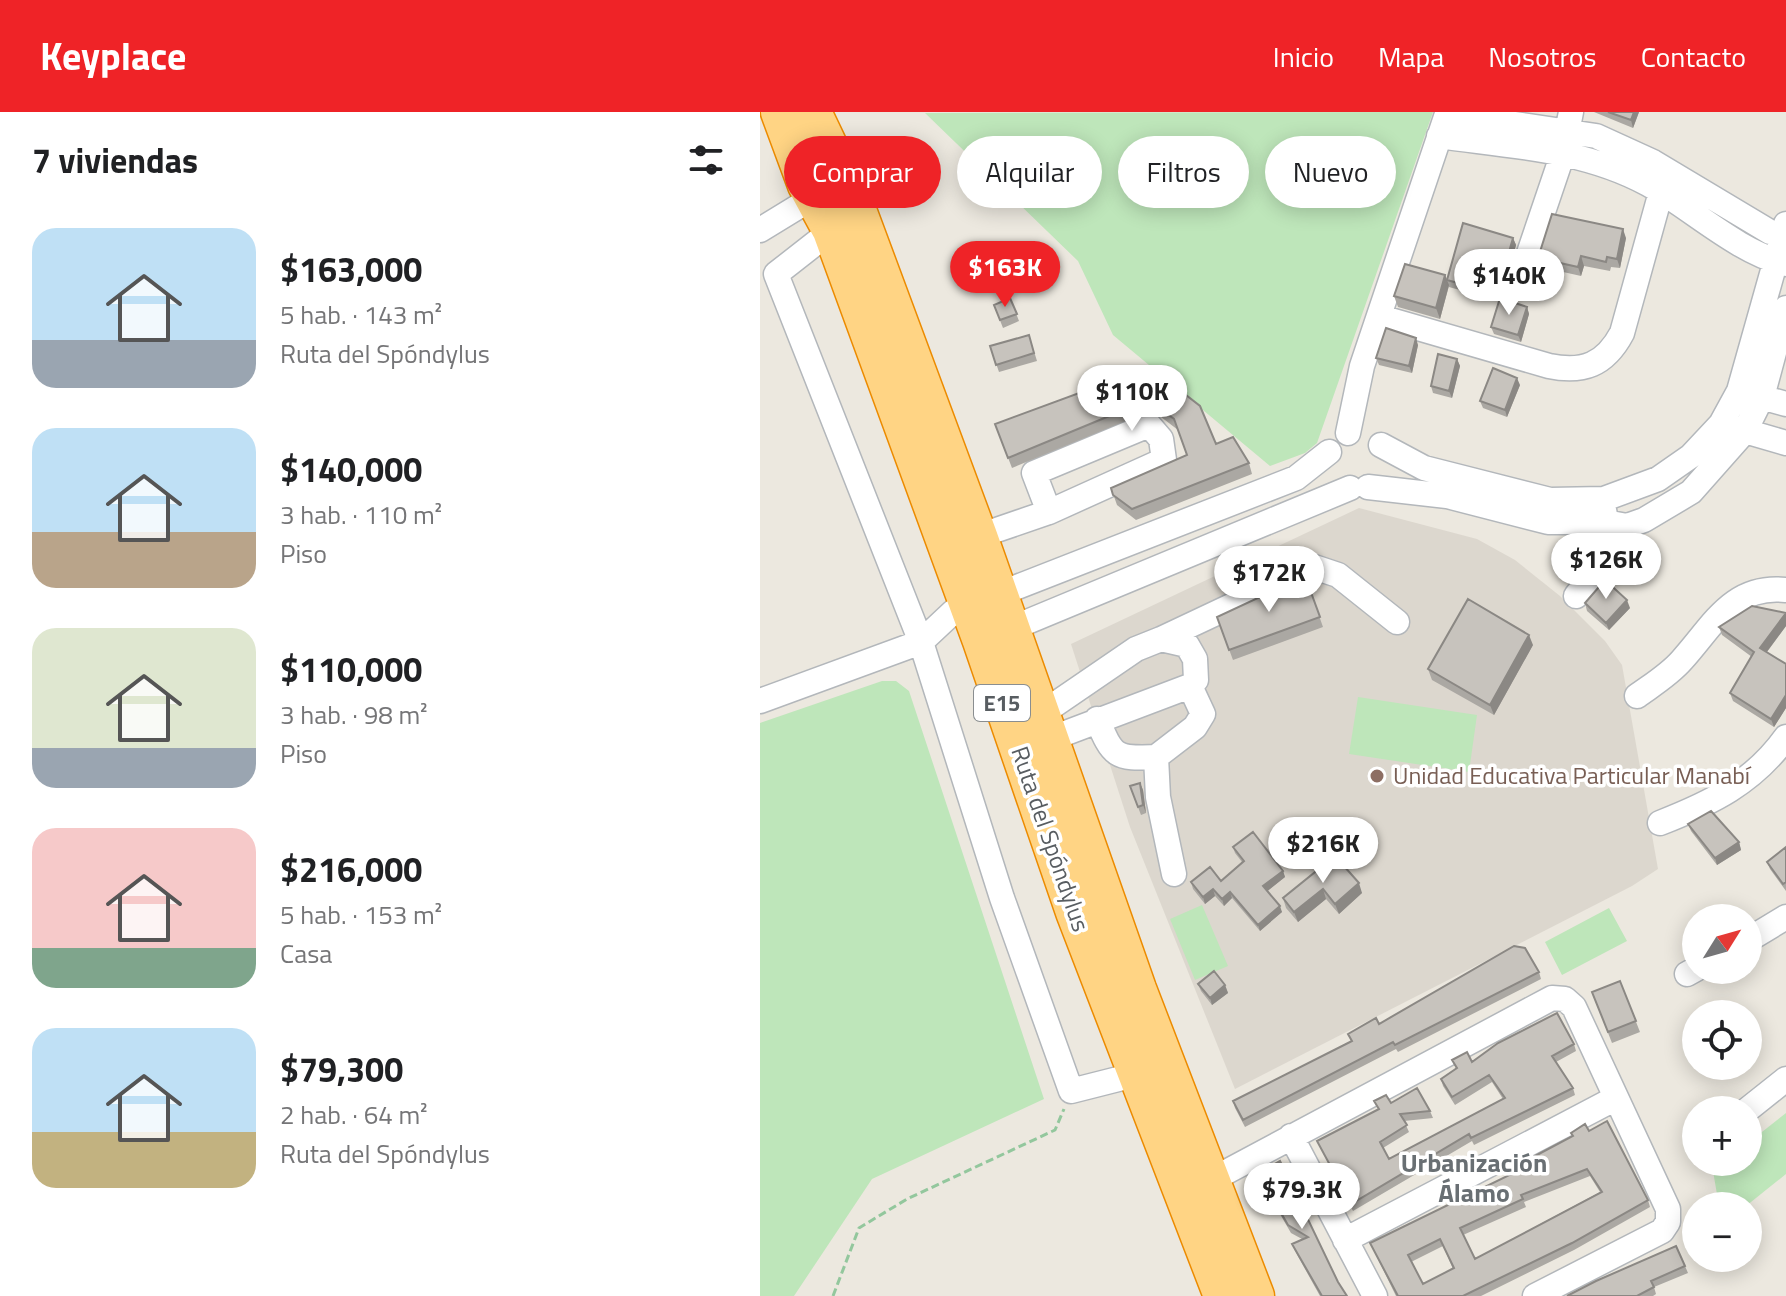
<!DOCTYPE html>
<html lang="es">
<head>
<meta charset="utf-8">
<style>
	body { margin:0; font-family:"Titillium Web",sans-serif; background:#f2f2f2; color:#202124; height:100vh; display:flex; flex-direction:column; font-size:30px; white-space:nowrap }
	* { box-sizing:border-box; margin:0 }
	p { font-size:26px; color:#757577 }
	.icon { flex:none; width:44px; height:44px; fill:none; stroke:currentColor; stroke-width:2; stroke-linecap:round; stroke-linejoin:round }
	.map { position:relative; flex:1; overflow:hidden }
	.panel { display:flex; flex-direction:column; background:#fff; width:760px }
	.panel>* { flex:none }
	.top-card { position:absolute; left:24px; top:24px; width:760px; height:72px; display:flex; gap:16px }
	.needle { width:52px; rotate:53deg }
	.buttons { position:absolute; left:922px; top:792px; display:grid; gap:16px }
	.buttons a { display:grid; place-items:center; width:80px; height:80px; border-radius:50%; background:#fff; box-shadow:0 4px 20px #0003; font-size:40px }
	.price { position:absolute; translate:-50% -68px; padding:0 18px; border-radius:28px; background:#fff; color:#222; font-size:26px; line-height:52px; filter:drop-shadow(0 2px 4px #0008) }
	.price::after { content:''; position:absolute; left:50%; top:48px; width:24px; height:18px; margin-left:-12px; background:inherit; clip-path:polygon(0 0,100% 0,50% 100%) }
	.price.active { background:#ef2327; color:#fff }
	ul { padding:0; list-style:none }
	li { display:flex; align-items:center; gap:24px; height:200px; padding:0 32px }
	li span { display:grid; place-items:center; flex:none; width:224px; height:160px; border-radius:24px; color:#555 }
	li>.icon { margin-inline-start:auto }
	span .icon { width:96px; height:96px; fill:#fffc; stroke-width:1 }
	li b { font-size:34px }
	h2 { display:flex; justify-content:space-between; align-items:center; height:96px; padding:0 32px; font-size:34px }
	.tag { padding:0 28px; border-radius:36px; background:#fff; box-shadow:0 4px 20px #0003; font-size:28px; line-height:72px }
	.tag.active { background:#ef2327; color:#fff }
	header { display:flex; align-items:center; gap:48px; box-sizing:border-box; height:112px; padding:0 40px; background:#ef2327; color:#fff }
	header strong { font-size:38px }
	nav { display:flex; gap:44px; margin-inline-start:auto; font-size:28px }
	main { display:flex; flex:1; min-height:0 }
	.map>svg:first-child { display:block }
	.education { fill:#dcd7ce }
	.green { fill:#bee6ba }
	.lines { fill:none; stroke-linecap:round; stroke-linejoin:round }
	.minor-casing { stroke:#b3b7bb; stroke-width:27 }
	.highway-casing { stroke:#ec8b00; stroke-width:39 }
	.path { stroke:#93c79d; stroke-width:3; stroke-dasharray:8 4; stroke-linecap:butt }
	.minor { stroke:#fff; stroke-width:24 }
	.highway { stroke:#ffd484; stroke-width:36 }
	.wall { fill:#aba8a3; fill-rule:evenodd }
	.shaded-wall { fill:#8b8884 }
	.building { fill:#c7c3bd; stroke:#8b8884; stroke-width:2; fill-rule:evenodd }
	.education-dot { fill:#8d6e63; stroke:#fff; stroke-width:3 }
	.labels { text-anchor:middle; stroke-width:7; stroke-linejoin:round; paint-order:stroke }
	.shield { fill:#fff; stroke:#8a8e90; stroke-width:2 }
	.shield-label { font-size:22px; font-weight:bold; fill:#585d61 }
	.education-label { font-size:24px; fill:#785e54; stroke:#fff; text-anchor:start }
	.street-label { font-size:24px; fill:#585d61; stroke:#fff }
	.neighbourhood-label { font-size:26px; font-weight:bold; fill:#696f73; stroke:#fff }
</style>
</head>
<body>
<header>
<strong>Keyplace</strong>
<nav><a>Inicio</a><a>Mapa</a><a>Nosotros</a><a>Contacto</a></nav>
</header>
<main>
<section class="panel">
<h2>7 viviendas<svg class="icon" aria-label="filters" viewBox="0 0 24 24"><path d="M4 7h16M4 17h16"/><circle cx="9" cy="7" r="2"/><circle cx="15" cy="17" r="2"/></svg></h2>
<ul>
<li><span style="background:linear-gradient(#bfe0f5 70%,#9aa5b1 0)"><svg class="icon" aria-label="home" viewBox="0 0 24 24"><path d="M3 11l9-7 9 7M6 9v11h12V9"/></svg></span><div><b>$163,000</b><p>5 hab. · 143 m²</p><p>Ruta del Spóndylus</p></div></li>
<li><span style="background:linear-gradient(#bfe0f5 65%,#b9a48a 0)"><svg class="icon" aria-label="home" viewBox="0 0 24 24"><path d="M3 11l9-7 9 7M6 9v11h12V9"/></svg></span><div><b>$140,000</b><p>3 hab. · 110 m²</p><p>Piso</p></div></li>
<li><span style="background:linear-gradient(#dfe7d0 75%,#9aa5b1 0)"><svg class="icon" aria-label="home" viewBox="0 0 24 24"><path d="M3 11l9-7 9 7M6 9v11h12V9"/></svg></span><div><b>$110,000</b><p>3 hab. · 98 m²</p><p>Piso</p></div></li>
<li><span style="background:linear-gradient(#f6c9c9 75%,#7fa58c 0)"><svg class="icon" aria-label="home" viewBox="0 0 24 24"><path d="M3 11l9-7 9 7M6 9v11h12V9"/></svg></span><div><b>$216,000</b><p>5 hab. · 153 m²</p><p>Casa</p></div></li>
<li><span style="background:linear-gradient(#bfe0f5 65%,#c2b280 0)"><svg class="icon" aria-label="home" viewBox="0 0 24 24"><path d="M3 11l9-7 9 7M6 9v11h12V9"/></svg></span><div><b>$79,300</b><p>2 hab. · 64 m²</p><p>Ruta del Spóndylus</p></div></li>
</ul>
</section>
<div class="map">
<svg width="1026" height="1184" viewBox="0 0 1026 1184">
	<rect width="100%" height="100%" fill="#ece8df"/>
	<path class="education" d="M599 396 717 427 755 448 800 484 845 529 862 553 898 757 872 774 475 977 370 715 311 532Z"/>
	<path class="green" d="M673 0 557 331 545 341 510 354 353 223 318 149 165 1Z
		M122 569H136L149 579 284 987 112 1067 34 1184H0V611Z
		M598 585 717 603 709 660 589 642Z
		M442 793 468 854 435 868 410 807Z
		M849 796 867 829 802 863 785 830Z
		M1026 1001V1062L986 1094H959L953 1059 965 1050H988V1031Z"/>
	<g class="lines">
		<g class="minor-casing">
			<path id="minor" d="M679 24C750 34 824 37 888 72 933 97 976 139 1026 152
				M0 118 54 85
				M71 119 16 162 161 530 242 786 311 979 378 962
				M765 173 767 147 803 41 811 0
				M620 205 789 254C823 261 845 253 862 221L901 80
				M986 281 1026 292
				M971 315 1026 331
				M588 321 602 254 687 2 836 24 893 50 1010 120 1026 123
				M621 333 664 356 790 388 844 387 898 367 931 344 961 312 979 279 1026 112
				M608 375 687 384 788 410H845L867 414 884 408 931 380 985 319 1002 285 1026 196
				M219 424 289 400 404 348 401 327 389 313 274 361 289 400
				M816 484 847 445 850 428 844 398
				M238 522 590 376
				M401 527 554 455 578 463 637 510
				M877 584C892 573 909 563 922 548 953 514 972 472 1026 478
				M0 589 161 530 193 500 536 366 569 340
				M281 602 376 537 401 527 427 533 435 547 436 568 430 574 290 627
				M337 607C353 645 355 647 396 645
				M900 711C951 691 993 671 1026 625
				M414 762 398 685 396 645 435 615 443 602 430 574
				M988 828 1026 805
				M927 862 936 857
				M987 998 1026 967
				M531 1024 615 1184
				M440 1074 792 886 805 887 814 895 908 1097V1110L902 1119 775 1184
				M585 1128 856 986"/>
		</g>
		<g class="highway-casing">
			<path id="highway" d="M19 0 46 73 71 119 221 529 314 800 462 1184
				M53 0 92 82 219 424 378 877 496 1184"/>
		</g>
		<path class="path" d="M73 1184 99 1116 147 1087 295 1018 304 997"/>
		<use href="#minor" class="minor"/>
		<use href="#highway" class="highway"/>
	</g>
	<path class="wall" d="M834 0H879L873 16Z
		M753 126 756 133 741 186 767 195 769 202 761 230 734 222 731 215 739 189 689 175V174L680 207 638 195 634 184 685 163 687 167Z
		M866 126 860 156 851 155 850 159 824 154 821 164 781 155 778 146Z
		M250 186 259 209 243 216 234 193Z
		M269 223 277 249 239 260 230 234Z
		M658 233 652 261 619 253 616 246Z
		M697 247 700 254 692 286 673 281 671 274Z
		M390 255 456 332 489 351 492 362 376 408 357 393 351 376 427 343 418 318 392 298 252 356 235 312Z
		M760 273 747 305 723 296 720 289Z
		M545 464 563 515 473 548 457 505Z
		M825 491 870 496 849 518 827 499Z
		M1026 501V514L1007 540 1026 552V596L1014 615 973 589 970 581 992 545 962 523 959 515Z
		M773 533 734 603 672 568 668 557Z
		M380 671 383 678 386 701 381 703 370 674Z
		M928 712 979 730 981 738 957 753 931 719Z
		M473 735 523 759 525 765 507 779 522 800 500 819 472 786 464 794 455 784 445 792 433 777 431 770 461 769 482 750 475 741Z
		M1026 735V779L1010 757 1007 750Z
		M575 744 602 781 579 802 566 787 538 810 526 796 523 786Z
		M779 860 781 867 638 940 636 937 485 1015 475 996 473 989 591 929 588 922Z
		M860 869 880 920 852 931 832 880Z
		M438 872 465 873 468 881 452 893 441 879Z
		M814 932 816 939 796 950 813 976 815 983 714 1033 712 1029 593 1099 557 1029 618 998 614 989 631 991 670 999 673 1006 644 1009 649 1020 623 1036 629 1047 743 987 732 970 695 993 683 974 681 967 696 957 692 948 712 950Z
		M829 1019 888 1088 890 1095 814 1138 721 1184H636L610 1131 777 1050 812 1025 811 1021ZM830 1064 840 1080 715 1147 703 1123 766 1095 764 1090ZM683 1134 693 1157 663 1172 651 1150Z
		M502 1059 578 1170 587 1184H560L535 1139 532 1132 542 1127 531 1121 503 1073 501 1066Z
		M925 1154 928 1161 894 1175 896 1182 893 1184H807Z"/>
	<path class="shaded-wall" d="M874 0H879L873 16 871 8Z
		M863 117 866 126 860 156 857 147Z
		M753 126 756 133 740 190 737 182Z
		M821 144 824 154 821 164 818 155Z
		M685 163 689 173 680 207 676 196Z
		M767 195 769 202 761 230 758 223Z
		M656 226 658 233 652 261 649 254Z
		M697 247 700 254 692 286 689 279Z
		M757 266 760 273 747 305 745 298Z
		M867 488 870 496 849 518 846 511Z
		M1026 501V514L1003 545 1000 536Z
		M769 523 773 533 734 603 730 593Z
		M1026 583V596L1014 615 1011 607Z
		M380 671 383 678 386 701 383 693Z
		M979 730 981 738 957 753 955 746Z
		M523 759 525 765 505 781 503 774Z
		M599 771 602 781 579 802 575 792Z
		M453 777 455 784 445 792 443 785Z
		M563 777 566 787 538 810 534 800Z
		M470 780 472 786 464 794 462 787Z
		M520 794 522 800 500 819 498 813Z
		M465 873 468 881 452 893 450 886Z"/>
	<path class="building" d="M848 0H874L871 8Z
		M792 102 863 117 857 147 847 145 846 150 821 144 818 155 778 146Z
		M703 111 753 126 737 182 687 168Z
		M645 152 685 163 676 196 634 184Z
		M250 186 257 202 240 208 234 193Z
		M740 186 767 195 758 223 731 215Z
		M626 216 656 226 649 254 616 246Z
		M269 223 274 241 236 253 230 234Z
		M678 242 697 247 689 279 671 274Z
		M390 255 440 294 456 332 473 325 489 351 372 397 353 383 351 376 427 343 414 307 388 288 248 346 235 312Z
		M733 256 757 266 745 298 720 289Z
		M545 464 560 505 469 538 457 505Z
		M845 468 867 488 846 511 825 491Z
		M708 487 769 523 730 593 668 557Z
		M992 494 1026 501 1000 536 1026 552V583L1011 607 970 581 994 540 959 515Z
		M380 671 383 693 378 695 370 674Z
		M951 699 979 730 955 746 928 712Z
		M493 720 523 759 503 774 520 794 498 813 470 780 462 787 453 777 443 785 431 770 450 755 461 769 484 749 473 735Z
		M1026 735V770L1023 772 1007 750Z
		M575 744 599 771 575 792 563 777 534 800 523 786Z
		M754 834 765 836 779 860 635 933 633 930 483 1008 473 989 592 929 588 922 616 906 619 912Z
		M454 859 465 873 450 886 438 872Z
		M860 869 876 909 848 920 832 880Z
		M797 901 814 932 792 944 813 976 711 1026 709 1022 591 1092 557 1029 619 997 614 989 626 983 631 991 657 976 670 999 640 1002 647 1013 620 1030 629 1047 745 986 729 963 692 985 681 967 697 956 692 948 707 940 712 950 738 931Z
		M847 1009 888 1088 812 1131 703 1184H638L610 1131 778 1049 775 1044 813 1024 811 1021 825 1012 829 1019ZM827 1057 842 1080 715 1147 700 1116 763 1087 761 1083ZM680 1127 694 1156 663 1172 648 1143Z
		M520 1049 578 1170 587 1184H562L532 1132 548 1125 528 1113 501 1066 502 1059Z
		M916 1134 925 1154 891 1169 894 1175 877 1184H807L836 1169Z"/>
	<circle class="education-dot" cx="617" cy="664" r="8"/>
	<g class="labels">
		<rect class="shield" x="214" y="573" width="56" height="36" rx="6"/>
		<g class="shield-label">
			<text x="242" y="599">E15</text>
		</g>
		<g class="education-label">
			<text x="633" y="672">Unidad Educativa Particular Manabí</text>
		</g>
		<g class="street-label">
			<text transform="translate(290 727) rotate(71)" y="8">Ruta del Spóndylus</text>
		</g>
		<g class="neighbourhood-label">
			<text x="714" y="1060">Urbanización<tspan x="714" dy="30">Álamo</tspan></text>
		</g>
	</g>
</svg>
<div class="buttons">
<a><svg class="needle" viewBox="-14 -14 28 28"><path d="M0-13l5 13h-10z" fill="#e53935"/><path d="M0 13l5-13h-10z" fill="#757577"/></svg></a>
<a><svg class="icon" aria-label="locate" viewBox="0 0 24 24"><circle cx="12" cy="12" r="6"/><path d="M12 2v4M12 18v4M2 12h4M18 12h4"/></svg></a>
<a>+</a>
<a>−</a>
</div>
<b class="price active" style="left:245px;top:197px">$163K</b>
<b class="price" style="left:749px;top:205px">$140K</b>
<b class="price" style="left:372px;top:321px">$110K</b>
<b class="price" style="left:846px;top:489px">$126K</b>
<b class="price" style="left:509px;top:502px">$172K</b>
<b class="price" style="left:563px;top:773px">$216K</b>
<b class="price" style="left:542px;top:1119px">$79.3K</b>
<div class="top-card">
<a class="tag active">Comprar</a>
<a class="tag">Alquilar</a>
<a class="tag">Filtros</a>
<a class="tag">Nuevo</a>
</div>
</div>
</main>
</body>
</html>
